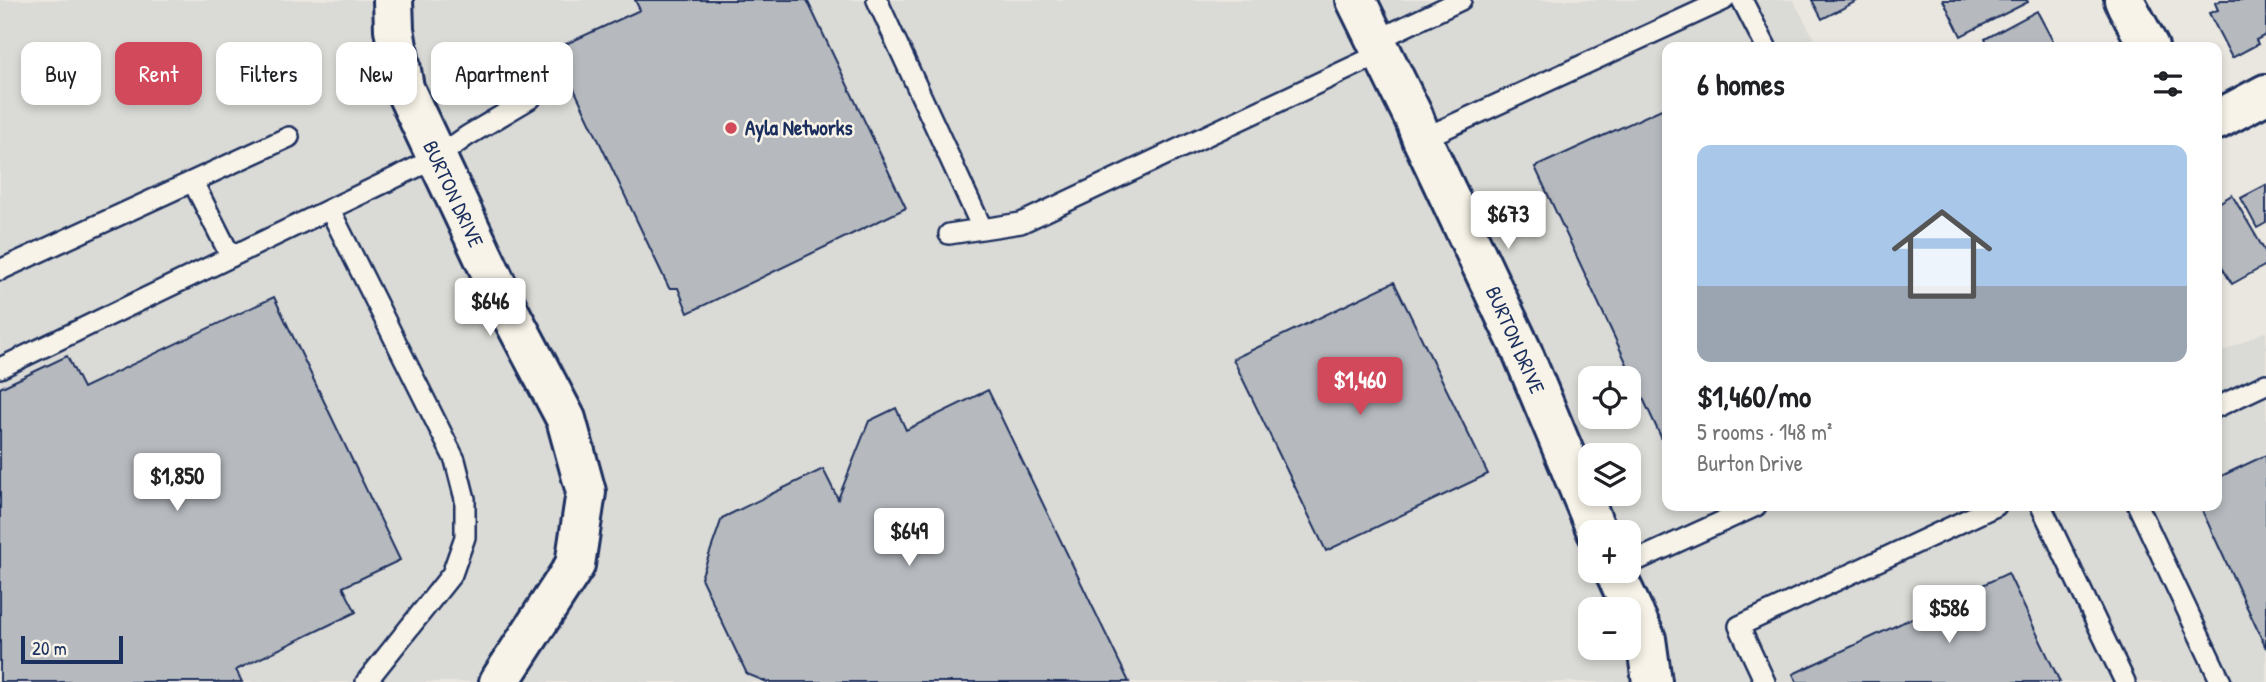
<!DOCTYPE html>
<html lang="en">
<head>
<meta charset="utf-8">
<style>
	body { margin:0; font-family:"Patrick Hand",sans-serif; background:#f2f2f2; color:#202124; height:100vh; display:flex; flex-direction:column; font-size:26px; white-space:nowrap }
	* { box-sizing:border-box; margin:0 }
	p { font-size:23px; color:#757577 }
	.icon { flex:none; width:38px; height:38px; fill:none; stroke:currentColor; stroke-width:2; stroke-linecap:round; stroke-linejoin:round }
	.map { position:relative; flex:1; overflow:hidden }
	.side { position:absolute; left:1662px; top:42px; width:560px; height:469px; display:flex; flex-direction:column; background:#fff; border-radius:14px; box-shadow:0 4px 10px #0003 }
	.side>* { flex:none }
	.banner { position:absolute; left:21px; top:42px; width:665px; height:63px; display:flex; gap:14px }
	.buttons { position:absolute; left:1578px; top:366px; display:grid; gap:14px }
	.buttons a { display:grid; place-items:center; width:63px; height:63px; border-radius:14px; background:#fff; box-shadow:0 4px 10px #0003; font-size:35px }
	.scale { position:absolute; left:21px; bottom:18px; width:102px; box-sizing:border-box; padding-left:7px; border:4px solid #1b2f5e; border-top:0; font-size:19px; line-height:24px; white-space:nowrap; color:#1b2f5e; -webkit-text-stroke:5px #f7f3e8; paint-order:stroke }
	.price { position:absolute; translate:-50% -60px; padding:0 16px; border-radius:7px; background:#fff; color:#222; font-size:23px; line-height:46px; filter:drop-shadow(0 2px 4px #0008) }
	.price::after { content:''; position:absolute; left:50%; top:42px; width:21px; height:16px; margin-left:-10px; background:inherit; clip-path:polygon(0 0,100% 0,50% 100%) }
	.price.selected { background:#d1495b; color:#fff }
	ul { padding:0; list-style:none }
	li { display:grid; align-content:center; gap:14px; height:371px; padding:0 35px }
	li+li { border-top:2px solid #e0e0e0 }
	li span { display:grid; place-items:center; height:217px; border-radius:14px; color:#555 }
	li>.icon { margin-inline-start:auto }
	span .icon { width:126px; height:126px; fill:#fffc; stroke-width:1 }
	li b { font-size:30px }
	h2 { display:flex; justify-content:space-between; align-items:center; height:84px; padding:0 35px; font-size:30px }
	.chip { padding:0 24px; border-radius:14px; background:#fff; box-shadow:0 4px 10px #0003; font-size:24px; line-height:63px }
	.chip.selected { background:#d1495b; color:#fff }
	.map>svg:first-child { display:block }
	.built { fill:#dadad6; fill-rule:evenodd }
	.building { fill:#b6babf; stroke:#1b2f5e; stroke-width:2 }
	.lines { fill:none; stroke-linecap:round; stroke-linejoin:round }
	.lane-casing { stroke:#1b2f5e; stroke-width:24 }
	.street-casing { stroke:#1b2f5e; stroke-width:44 }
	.lane { stroke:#f7f3e8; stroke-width:19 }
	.street { stroke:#f7f3e8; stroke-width:38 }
	.poi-dot { fill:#d1495b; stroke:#f7f3e8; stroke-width:2.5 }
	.labels { text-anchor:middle; stroke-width:5; stroke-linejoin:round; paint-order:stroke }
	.poi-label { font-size:21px; font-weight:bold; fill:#1b2f5e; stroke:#f7f3e8; text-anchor:start }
	.street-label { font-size:21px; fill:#1b2f5e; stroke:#f7f3e8 }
</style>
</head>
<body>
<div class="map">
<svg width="2266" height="682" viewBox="0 0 2266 682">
	<rect width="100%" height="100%" fill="#eae7e0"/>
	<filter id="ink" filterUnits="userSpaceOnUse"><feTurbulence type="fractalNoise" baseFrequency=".0143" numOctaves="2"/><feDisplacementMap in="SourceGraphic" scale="14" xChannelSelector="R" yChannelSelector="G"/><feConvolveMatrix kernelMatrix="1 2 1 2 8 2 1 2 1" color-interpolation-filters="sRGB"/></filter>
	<g filter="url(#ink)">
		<path class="built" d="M0 0H1793L1819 47H1668V506H2217V354L2266 331V682H0ZM1591 378H1629V416H1591ZM1591 455H1629V494H1591ZM1591 532H1629V570H1591ZM1591 609H1629V648H1591Z"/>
		<path class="building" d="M635 0H807L906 208 688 313 678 288H669L555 49 640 10Z
			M1812 0H1857V1L1822 19Z
			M1943 0H2027L2028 2 1961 36Z
			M2221 0H2266V35L2256 40 2258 44 2232 58 2209 13 2218 10 2215 3Z
			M2037 11 2056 47H1989L1985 39Z
			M1668 106V452L1535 167Z
			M2266 185V223L2257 228 2241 198Z
			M2232 195 2266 253V265L2232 284 2217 259V204Z
			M1394 282 1488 474 1326 551 1233 359Z
			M274 297 400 560 343 587 356 612 236 670 242 682H0V388L67 356 83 388Z
			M988 390 1129 682H767L747 674 701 578 722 518 823 469 838 499 869 421 896 408 906 430Z
			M2266 455V648L2200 506H2217V478Z
			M2008 573 2060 682H1797L1793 674Z"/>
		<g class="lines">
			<g class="lane-casing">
				<path id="lane" d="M877 0 982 228
					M1742 0 1766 47
					M1377 40 1461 0
					M1422 139 1724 0
					M193 182 231 257
					M330 210 455 460 465 499V537L452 574 366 682
					M949 234 1021 223 1382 53
					M0 270 289 137
					M0 368 436 158 467 136 531 98
					M2217 407 2266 384
					M2041 506 2125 682
					M2138 506 2221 682
					M1629 564 1756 506
					M1765 682 1739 626 1996 506"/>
			</g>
			<g class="street-casing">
				<path id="street" d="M393 0 394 29 404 88 509 311 566 419 586 492 575 565 499 682
					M1356 0 1414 118 1422 139 1521 349 1597 532
					M2124 0 2149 47
					M2217 120 2266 94
					M1614 570 1646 639 1652 682"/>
			</g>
			<use href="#lane" class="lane"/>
			<use href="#street" class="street"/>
		</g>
	</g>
	<circle class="poi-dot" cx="731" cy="128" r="7"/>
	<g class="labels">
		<g class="poi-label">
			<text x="745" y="135">Ayla Networks</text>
		</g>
		<g class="street-label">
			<text transform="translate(453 194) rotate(65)" y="7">BURTON DRIVE</text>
			<text transform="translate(1515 340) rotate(66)" y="7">BURTON DRIVE</text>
		</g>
	</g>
</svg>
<div class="buttons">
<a><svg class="icon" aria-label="locate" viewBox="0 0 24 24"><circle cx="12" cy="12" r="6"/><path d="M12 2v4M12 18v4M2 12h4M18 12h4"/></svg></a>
<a><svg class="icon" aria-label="layers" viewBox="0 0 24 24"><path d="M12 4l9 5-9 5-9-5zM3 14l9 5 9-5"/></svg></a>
<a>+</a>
<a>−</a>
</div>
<div class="scale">20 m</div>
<b class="price" style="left:1508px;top:251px">$673</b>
<b class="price" style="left:490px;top:338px">$646</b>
<b class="price selected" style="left:1360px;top:417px">$1,460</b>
<b class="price" style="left:177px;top:513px">$1,850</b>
<b class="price" style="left:909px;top:568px">$649</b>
<b class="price" style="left:1949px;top:645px">$586</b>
<div class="banner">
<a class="chip">Buy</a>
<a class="chip selected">Rent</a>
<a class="chip">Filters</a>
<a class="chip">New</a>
<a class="chip">Apartment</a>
</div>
<section class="side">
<h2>6 homes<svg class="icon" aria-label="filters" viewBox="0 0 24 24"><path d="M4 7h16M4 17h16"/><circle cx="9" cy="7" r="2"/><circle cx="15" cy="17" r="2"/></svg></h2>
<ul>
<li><span style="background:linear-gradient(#a9c7e8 65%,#9aa5b1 0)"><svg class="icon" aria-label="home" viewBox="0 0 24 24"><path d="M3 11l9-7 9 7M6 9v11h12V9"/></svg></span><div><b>$1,460/mo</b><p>5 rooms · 148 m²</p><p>Burton Drive</p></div></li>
</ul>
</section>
</div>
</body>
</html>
